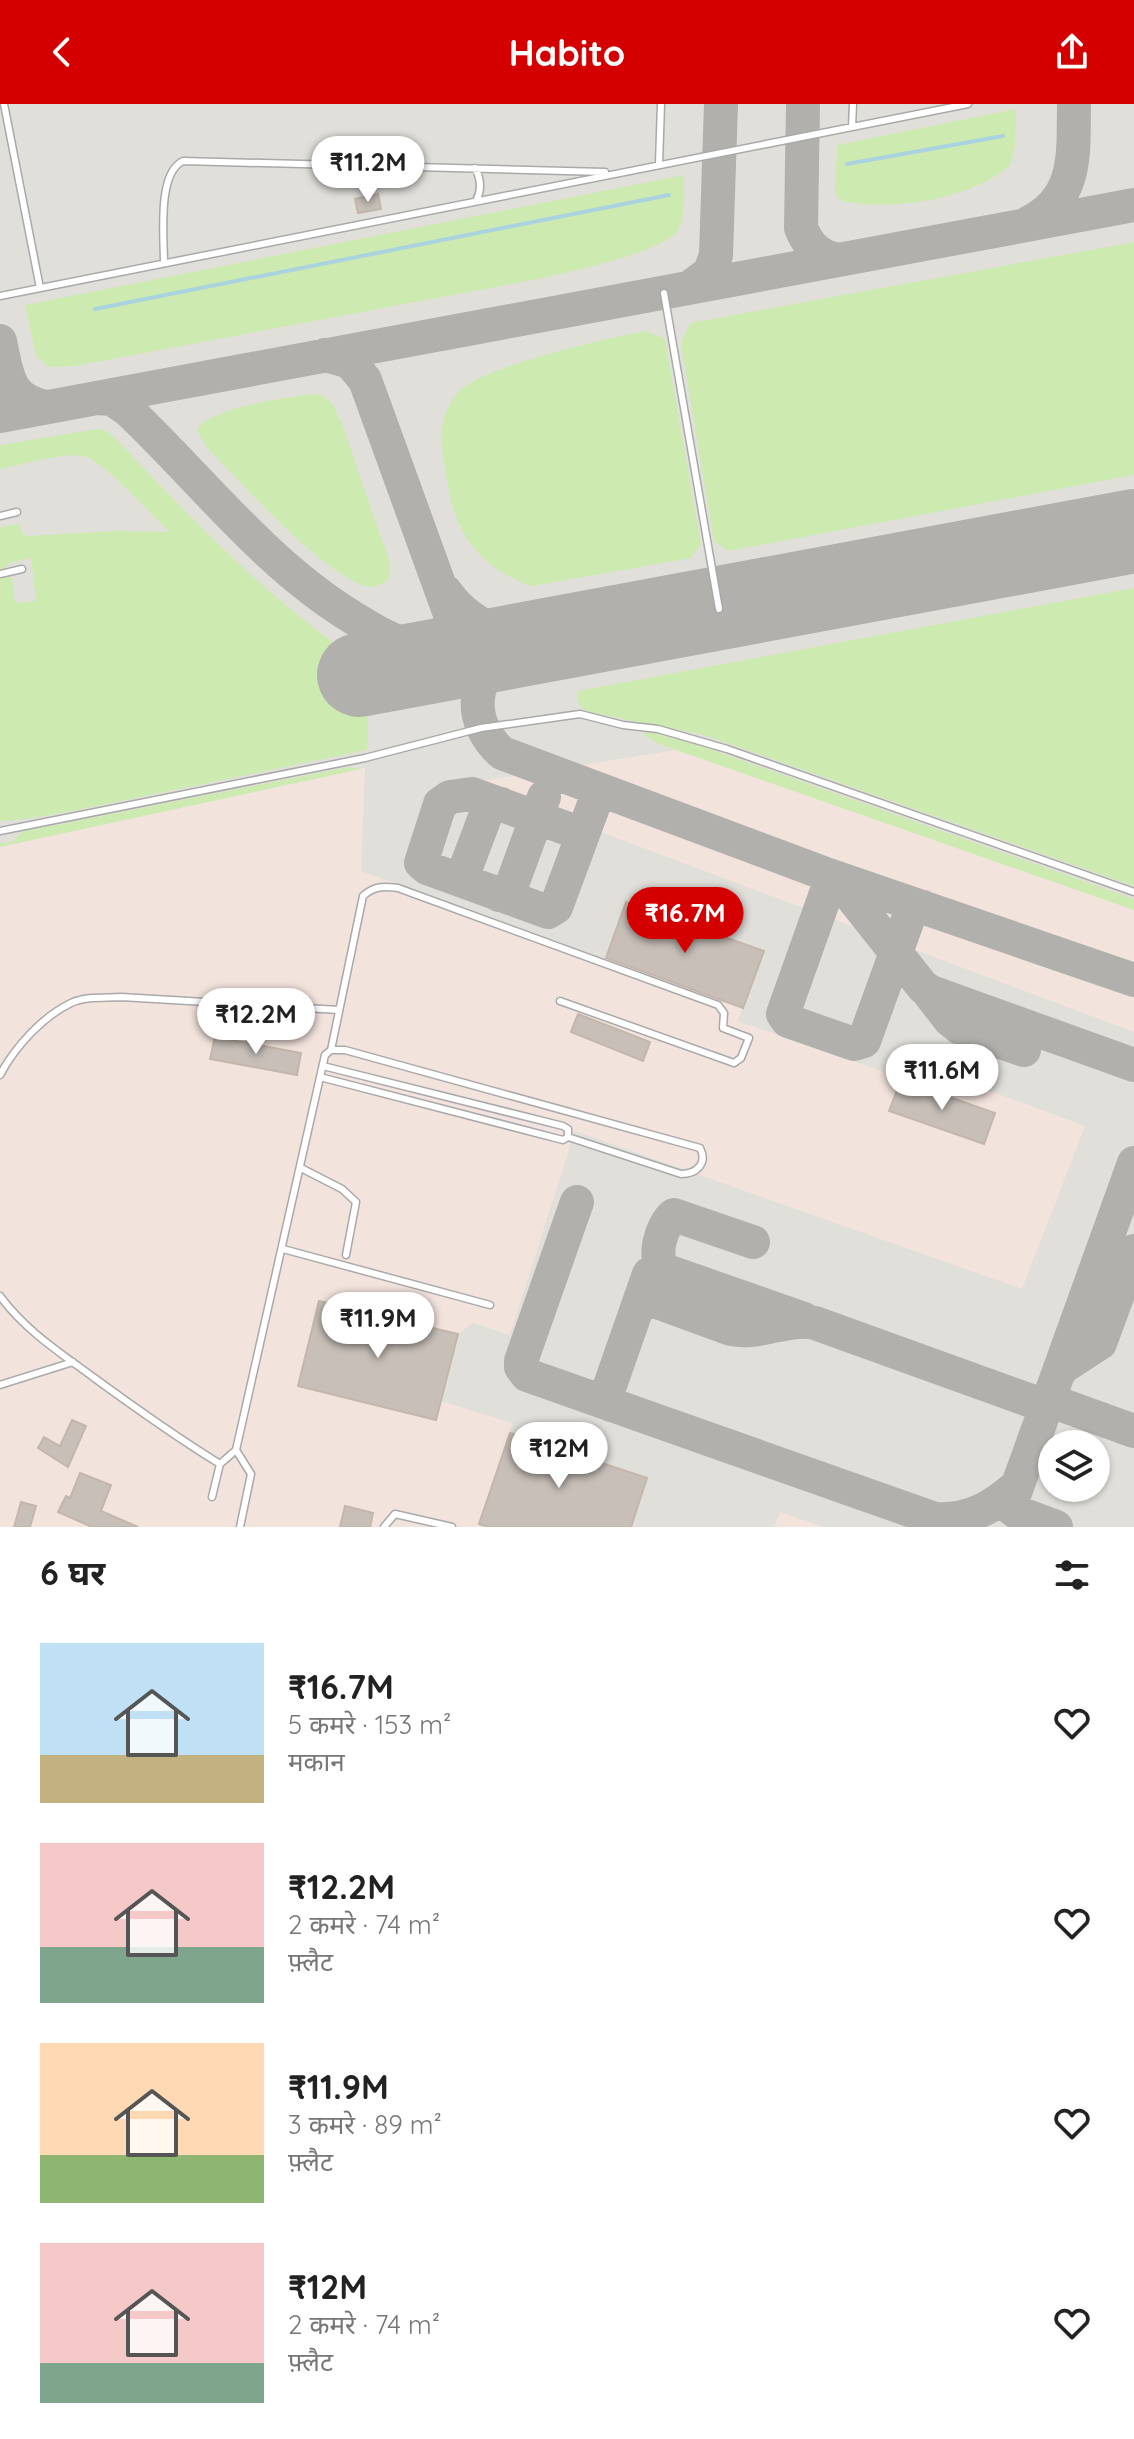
<!DOCTYPE html>
<html lang="hi">
<head>
<meta charset="utf-8">
<style>
	body { margin:0; font-family:Quicksand,"Noto Sans Devanagari",sans-serif; background:#f6f6f6; color:#222; height:100vh; display:flex; flex-direction:column; font-size:30px; white-space:nowrap }
	* { box-sizing:border-box; margin:0 }
	p { font-size:26px; color:#767676 }
	.icon { flex:none; width:44px; height:44px; fill:none; stroke:currentColor; stroke-width:2; stroke-linecap:round; stroke-linejoin:round }
	.map { position:relative; height:1423px; overflow:hidden }
	.sheet { display:flex; flex-direction:column; background:#fff; flex:1 }
	.sheet>* { flex:none }
	.fabs { position:absolute; left:1038px; top:1326px; display:grid; gap:16px }
	.fabs a { display:grid; place-items:center; width:72px; height:72px; border-radius:50%; background:#fff; box-shadow:0 2px 6px #0004; font-size:40px }
	.price { position:absolute; translate:-50% -68px; padding:0 18px; border-radius:28px; background:#fff; color:#222; font-size:26px; line-height:52px; filter:drop-shadow(0 2px 4px #0008) }
	.price::after { content:''; position:absolute; left:50%; top:48px; width:24px; height:18px; margin-left:-12px; background:inherit; clip-path:polygon(0 0,100% 0,50% 100%) }
	.price.on { background:#d40000; color:#fff }
	ul { padding:0; list-style:none }
	li { display:flex; align-items:center; gap:24px; height:200px; padding:0 40px }
	li span { display:grid; place-items:center; flex:none; width:224px; height:160px; border-radius:0px; color:#555 }
	li>.icon { margin-inline-start:auto }
	span .icon { width:96px; height:96px; fill:#fffc; stroke-width:1 }
	li b { font-size:34px }
	h2 { display:flex; justify-content:space-between; align-items:center; height:96px; padding:0 40px; font-size:34px }
	header { display:flex; justify-content:space-between; align-items:center; height:104px; padding:0 40px; background:#d40000; color:#fff; font-size:36px; font-weight:700 }
	.map>svg:first-child { display:block }
	.military { fill:#f3e3dd; fill-rule:evenodd }
	.airport { fill:#e1dfda; fill-rule:evenodd }
	.grass { fill:#cdebb0 }
	.lines { fill:none; stroke-linecap:round; stroke-linejoin:round }
	.stream { stroke:#aad3df; stroke-width:4 }
	.taxiway { stroke:#b1b0ac; stroke-width:34 }
	.runway { stroke:#b1b0ac; stroke-width:84 }
	.building { fill:#c7bfb8; stroke:#c4b6ab; stroke-width:2 }
	.lane-casing { stroke:#a9a9a9; stroke-width:9 }
	.lane { stroke:#fff; stroke-width:6 }
</style>
</head>
<body>
<header><svg class="icon" aria-label="back" viewBox="0 0 24 24"><path d="M15 5l-7 7 7 7"/></svg>Habito<svg class="icon" aria-label="share" viewBox="0 0 24 24"><path d="M12 15V3M7 8l5-5 5 5M5 13v7h14v-7"/></svg></header>
<div class="map">
<svg width="1134" height="1423" viewBox="0 0 1134 1423">
	<rect width="100%" height="100%" fill="#f2efe9"/>
	<path class="military" d="M677 646 1134 806V1423H0V743L361 665 469 679ZM1052 1340H1096V1384H1052Z"/>
	<path class="airport" d="M0 0H1134V806L677 646 470 679 1134 928V1423H824L780 1408 774 1423H631L647 1374 510 1329 512 1319 441 1297 458 1230 473 1219 510 1231 575 1027 1022 1185 1085 1022 906 956 899 973 738 917 763 847 626 799 606 855 361 767 365 664 0 743ZM1052 1340H1096V1384H1052Z"/>
	<path class="grass" d="M1016 5 1015 42 1010 62C966 96 900 106 847 98L839 95 835 89 837 41Z
		M684 71C684 88 686 111 678 126 665 148 565 169 538 175L75 262 48 263 36 252 25 201Z
		M1134 138V371L728 447 714 437 681 239 690 219Z
		M646 227 665 235 701 440 691 454 532 482C457 456 449 404 441 333 442 315 449 296 463 284 487 262 611 233 646 227Z
		M320 290 332 299 342 320 389 456V474C383 480 376 484 367 482 325 473 237 375 205 341L197 326C206 304 296 291 320 290Z
		M97 325 107 327 118 337C187 410 257 484 339 542L352 541C359 574 372 612 367 646L73 707 19 716 0 717V474L12 473 15 499 36 497 31 454 10 459 0 468V423L20 420 21 427 27 432 116 427 169 428C153 412 105 359 86 353 66 347 22 361 0 365V341Z
		M1134 484V782L704 631 593 609 582 605 577 595 578 588 583 586Z
		M649 628 701 642 1134 795V806L659 640 644 631V629Z
		M348 663 361 665 0 743V739L12 738 21 728Z"/>
	<g class="lines">
		<path class="stream" d="M847 60 1003 32
			M95 205 669 91"/>
		<path class="taxiway" d="M803 0 801 124C808 142 819 152 838 156
			M1030 118C1079 93 1073 48 1074 0
			M690 183 710 168 716 151 721 0
			M0 237C7 270 8 298 48 303
			M325 251 350 258 365 276 451 513 467 568
			M96 294 112 295 127 305C201 375 264 459 352 513 373 526 394 539 418 544 438 549 459 548 479 548
			M0 312 1134 101
			M445 487C469 521 504 535 544 535
			M546 536C532 540 517 543 505 552 468 578 470 620 502 649L823 769 1134 876
			M586 720 581 725 571 726 472 690 450 693 440 700 421 759 427 764 548 808 556 803 596 695 606 689
			M823 769 829 781 783 910 788 917 854 940 864 937 911 807 923 803
			M834 774 843 782 923 883 931 888 1134 961
			M471 780 465 775V766L488 705 493 700H501
			M499 791H504L510 786 544 693
			M929 889 950 916 960 924 1024 946
			M577 1098 521 1257V1263L527 1271 935 1415C970 1417 993 1403 1018 1381
			M753 1138 674 1111C661 1121 652 1154 664 1166L804 1215
			M664 1166 654 1169 647 1176 649 1195 731 1225C759 1231 788 1213 815 1219L1034 1298 1062 1301 1134 1327
			M1058 1270 1134 1059
			M611 1301 607 1298V1290L649 1170
			M1056 1423 1016 1408 1012 1405V1397L1058 1270 1063 1263 1100 1239 1134 1147"/>
		<path class="runway" d="M359 571 1134 427"/>
	</g>
	<path class="building" d="M378 90 381 105 358 109 355 95Z
		M626 798 764 847 743 904 606 854Z
		M578 910 650 938 643 957 571 928Z
		M215 933 301 949 297 971 210 955Z
		M901 976 995 1009 984 1040 889 1007Z
		M319 1197 458 1230 436 1316 298 1282Z
		M72 1316 86 1322 68 1363 38 1344 44 1333 60 1342Z
		M510 1329 647 1374 631 1423H489L479 1420Z
		M80 1369 111 1381 101 1407 138 1423H92L58 1408 66 1392 70 1394Z
		M21 1398 36 1402 30 1423H14Z
		M345 1402 373 1409 370 1423H340Z"/>
	<g class="lines">
		<g class="lane-casing">
			<path id="lane" d="M4 0 40 184
				M852 23 853 0
				M659 60 661 0
				M475 64C481 75 482 86 476 97
				M164 159C164 133 157 69 183 57L605 68
				M664 189 719 505
				M0 192 968 0
				M0 412 17 408
				M0 470 22 465
				M0 727 365 654 481 624 580 610 623 621 658 625 727 645 1134 788
				M331 946 363 792C374 782 383 782 398 784L718 901 724 909 723 924 749 934 741 954 734 959 560 897
				M0 971C15 943 42 913 71 899 86 892 105 894 121 893L339 906
				M320 973 563 1036 568 1033V1025L563 1022 323 962
				M301 1064 342 1085 356 1098 346 1151
				M283 1145 490 1201
				M0 1192C25 1226 59 1248 93 1273 134 1303 176 1333 220 1360
				M0 1281 73 1258
				M236 1346 251 1370 240 1423
				M212 1393 220 1360 236 1346 325 951 331 946H345L700 1044C708 1060 696 1070 681 1070L568 1033
				M384 1423 395 1410 452 1423"/>
		</g>
		<use href="#lane" class="lane"/>
	</g>
</svg>
<div class="fabs">
<a><svg class="icon" aria-label="layers" viewBox="0 0 24 24"><path d="M12 4l9 5-9 5-9-5zM3 14l9 5 9-5"/></svg></a>
</div>
<b class="price" style="left:368px;top:100px">₹11.2M</b>
<b class="price on" style="left:685px;top:851px">₹16.7M</b>
<b class="price" style="left:256px;top:952px">₹12.2M</b>
<b class="price" style="left:942px;top:1008px">₹11.6M</b>
<b class="price" style="left:378px;top:1256px">₹11.9M</b>
<b class="price" style="left:559px;top:1386px">₹12M</b>
</div>
<section class="sheet">
<h2>6 घर<svg class="icon" aria-label="filters" viewBox="0 0 24 24"><path d="M4 7h16M4 17h16"/><circle cx="9" cy="7" r="2"/><circle cx="15" cy="17" r="2"/></svg></h2>
<ul>
<li><span style="background:linear-gradient(#bfe0f5 70%,#c2b280 0)"><svg class="icon" aria-label="home" viewBox="0 0 24 24"><path d="M3 11l9-7 9 7M6 9v11h12V9"/></svg></span><div><b>₹16.7M</b><p>5 कमरे · 153 m²</p><p>मकान</p></div><svg class="icon" aria-label="heart" viewBox="0 0 24 24"><path d="M12 20l-8-8c-3-5 5-10 8-4 3-6 11-1 8 4z"/></svg></li>
<li><span style="background:linear-gradient(#f6c9c9 65%,#7fa58c 0)"><svg class="icon" aria-label="home" viewBox="0 0 24 24"><path d="M3 11l9-7 9 7M6 9v11h12V9"/></svg></span><div><b>₹12.2M</b><p>2 कमरे · 74 m²</p><p>फ़्लैट</p></div><svg class="icon" aria-label="heart" viewBox="0 0 24 24"><path d="M12 20l-8-8c-3-5 5-10 8-4 3-6 11-1 8 4z"/></svg></li>
<li><span style="background:linear-gradient(#ffd9b3 70%,#8fb573 0)"><svg class="icon" aria-label="home" viewBox="0 0 24 24"><path d="M3 11l9-7 9 7M6 9v11h12V9"/></svg></span><div><b>₹11.9M</b><p>3 कमरे · 89 m²</p><p>फ़्लैट</p></div><svg class="icon" aria-label="heart" viewBox="0 0 24 24"><path d="M12 20l-8-8c-3-5 5-10 8-4 3-6 11-1 8 4z"/></svg></li>
<li><span style="background:linear-gradient(#f6c9c9 75%,#7fa58c 0)"><svg class="icon" aria-label="home" viewBox="0 0 24 24"><path d="M3 11l9-7 9 7M6 9v11h12V9"/></svg></span><div><b>₹12M</b><p>2 कमरे · 74 m²</p><p>फ़्लैट</p></div><svg class="icon" aria-label="heart" viewBox="0 0 24 24"><path d="M12 20l-8-8c-3-5 5-10 8-4 3-6 11-1 8 4z"/></svg></li>
</ul>
</section>
</body>
</html>
